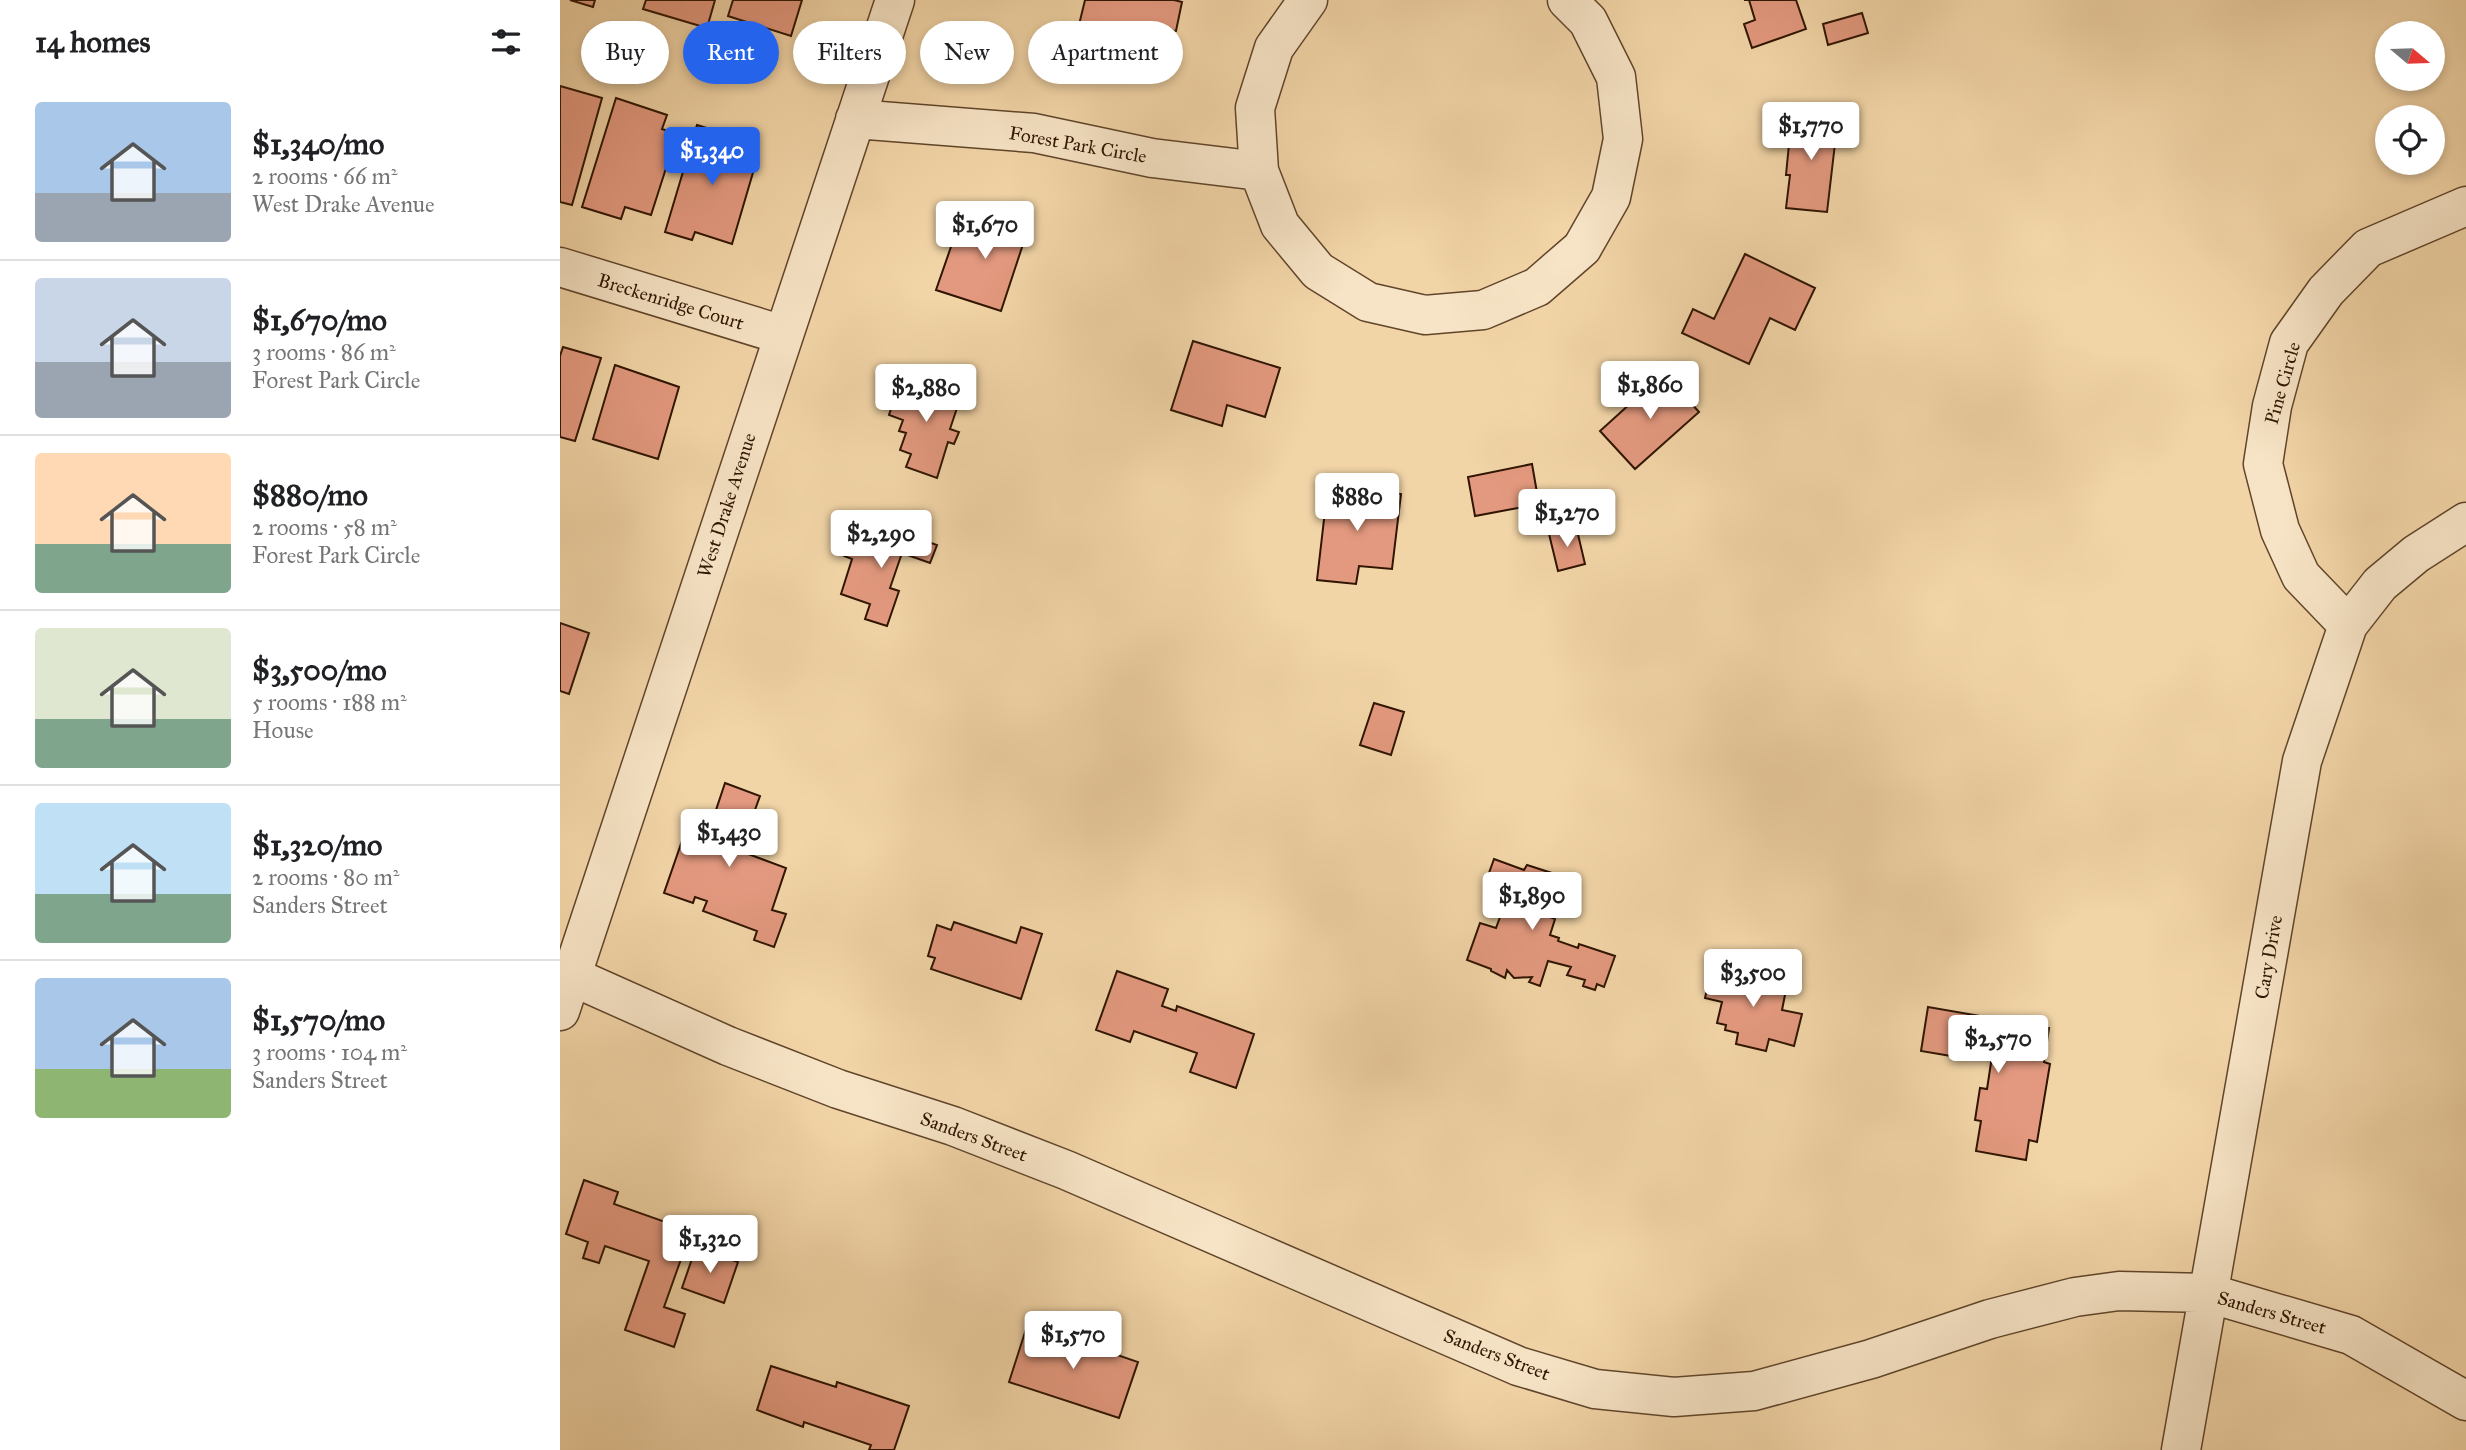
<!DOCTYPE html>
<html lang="en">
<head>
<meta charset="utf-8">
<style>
	body { margin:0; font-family:"IM FELL Great Primer",serif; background:#f6f6f6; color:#202124; height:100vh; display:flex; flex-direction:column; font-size:26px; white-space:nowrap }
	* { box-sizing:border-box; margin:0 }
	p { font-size:23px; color:#757577 }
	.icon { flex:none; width:38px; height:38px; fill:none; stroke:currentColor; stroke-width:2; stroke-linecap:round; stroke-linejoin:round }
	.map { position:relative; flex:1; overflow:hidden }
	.sheet { display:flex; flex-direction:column; background:#fff; width:560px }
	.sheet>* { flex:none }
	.hud { position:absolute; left:21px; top:21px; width:665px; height:63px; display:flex; gap:14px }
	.needle { width:46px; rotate:109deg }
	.buttons { position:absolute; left:1815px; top:21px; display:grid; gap:14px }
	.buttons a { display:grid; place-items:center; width:70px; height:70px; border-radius:50%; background:#fff; box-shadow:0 4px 10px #0003; font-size:35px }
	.price { position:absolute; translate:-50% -60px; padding:0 16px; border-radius:7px; background:#fff; color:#222; font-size:23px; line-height:46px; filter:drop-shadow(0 2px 4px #0008) }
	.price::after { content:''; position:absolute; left:50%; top:42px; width:21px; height:16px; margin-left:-10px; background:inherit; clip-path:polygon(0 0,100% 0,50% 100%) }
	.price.current { background:#2563eb; color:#fff }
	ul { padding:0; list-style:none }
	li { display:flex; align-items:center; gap:21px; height:175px; padding:0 35px }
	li+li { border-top:2px solid #e0e0e0 }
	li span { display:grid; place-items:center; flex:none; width:196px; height:140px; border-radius:7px; color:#555 }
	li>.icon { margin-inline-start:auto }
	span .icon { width:84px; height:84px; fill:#fffc; stroke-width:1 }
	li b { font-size:30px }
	h2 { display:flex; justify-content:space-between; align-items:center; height:84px; padding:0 35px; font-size:30px }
	.pill { padding:0 24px; border-radius:32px; background:#fff; box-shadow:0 4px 10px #0003; font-size:24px; line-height:63px }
	.pill.current { background:#2563eb; color:#fff }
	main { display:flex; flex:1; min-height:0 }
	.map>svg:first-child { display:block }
	.building { fill:#e3997f; stroke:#2f1502; stroke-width:2 }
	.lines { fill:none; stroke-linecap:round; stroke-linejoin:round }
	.minor-casing { stroke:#60452b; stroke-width:41 }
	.minor { stroke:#f7e4c6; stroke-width:38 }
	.labels { text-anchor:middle; stroke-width:7; stroke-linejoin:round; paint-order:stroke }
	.street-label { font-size:19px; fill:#2f1502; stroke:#f7e4c6 }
</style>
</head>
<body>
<main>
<section class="sheet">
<h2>14 homes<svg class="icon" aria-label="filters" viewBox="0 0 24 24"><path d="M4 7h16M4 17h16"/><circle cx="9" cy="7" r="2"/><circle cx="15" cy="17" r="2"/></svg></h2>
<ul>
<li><span style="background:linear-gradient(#a9c7e8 65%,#9aa5b1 0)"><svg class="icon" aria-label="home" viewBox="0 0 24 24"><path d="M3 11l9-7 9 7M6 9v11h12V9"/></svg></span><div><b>$1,340/mo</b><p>2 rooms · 66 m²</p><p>West Drake Avenue</p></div></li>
<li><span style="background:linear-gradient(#c9d6e8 60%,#9aa5b1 0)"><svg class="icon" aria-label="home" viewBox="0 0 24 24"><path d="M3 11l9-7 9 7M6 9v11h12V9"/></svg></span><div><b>$1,670/mo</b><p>3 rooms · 86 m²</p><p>Forest Park Circle</p></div></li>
<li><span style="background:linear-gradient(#ffd9b3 65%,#7fa58c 0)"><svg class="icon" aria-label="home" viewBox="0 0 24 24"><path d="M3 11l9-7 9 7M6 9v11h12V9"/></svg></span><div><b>$880/mo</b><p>2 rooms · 58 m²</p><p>Forest Park Circle</p></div></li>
<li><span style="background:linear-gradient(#dfe7d0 65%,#7fa58c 0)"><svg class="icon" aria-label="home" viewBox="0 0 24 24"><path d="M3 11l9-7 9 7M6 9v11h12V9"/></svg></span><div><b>$3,500/mo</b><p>5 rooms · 188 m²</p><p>House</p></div></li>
<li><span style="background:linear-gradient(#bfe0f5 65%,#7fa58c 0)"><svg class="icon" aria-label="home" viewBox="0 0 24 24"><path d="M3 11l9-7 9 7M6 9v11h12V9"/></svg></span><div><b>$1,320/mo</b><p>2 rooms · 80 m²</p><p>Sanders Street</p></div></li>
<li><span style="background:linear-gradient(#a9c7e8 65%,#8fb573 0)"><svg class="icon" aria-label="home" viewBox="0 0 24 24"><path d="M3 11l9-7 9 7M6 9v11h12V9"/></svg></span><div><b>$1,570/mo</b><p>3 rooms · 104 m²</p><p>Sanders Street</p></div></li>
</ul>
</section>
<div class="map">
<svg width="1906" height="1450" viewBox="0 0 1906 1450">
	<rect width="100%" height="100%" fill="#f2d5a7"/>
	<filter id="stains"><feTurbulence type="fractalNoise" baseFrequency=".00286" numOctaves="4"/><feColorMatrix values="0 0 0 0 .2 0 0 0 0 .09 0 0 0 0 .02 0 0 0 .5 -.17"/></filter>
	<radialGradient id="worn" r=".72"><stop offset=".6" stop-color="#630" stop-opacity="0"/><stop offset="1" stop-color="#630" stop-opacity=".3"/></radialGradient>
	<path class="building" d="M10 0H35L33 7Z
		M86 0H155L147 28 83 9Z
		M173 0H242L231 36 168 16Z
		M525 0H614L622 2 616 31 608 30 602 57 548 43 549 37 518 29Z
		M1184 0H1236L1246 29 1192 48 1184 24 1195 20 1189 0Z
		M1302 13 1308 33 1268 45 1263 24Z
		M1302 13 1308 33 1268 45 1263 24Z
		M0 86 42 98 12 205 0 202Z
		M56 98 107 115 102 129 117 134 91 215 65 207 61 219 22 207Z
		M1232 113 1278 118 1267 212 1226 208 1230 175H1226Z
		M137 125 188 141 183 155 197 159 172 244 135 232 132 240 105 232Z
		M420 209 469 226 441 311 376 290 393 241 408 245Z
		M1185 254 1255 288 1235 330 1210 318 1189 364 1122 333 1133 309 1154 319Z
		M633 341 720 368 705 417 667 405 662 426 611 410Z
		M3 347 41 358 15 441 0 437V356Z
		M55 365 119 387 98 459 33 439Z
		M1104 373 1139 412 1075 469 1040 431Z
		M359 379 402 393 390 429 399 432 394 444 388 442 377 478 346 467 351 454 340 450 346 433 339 431 343 420 329 415 338 387 354 392Z
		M972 464 979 504 915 516 908 477Z
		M768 485 841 494 832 569 799 566 796 584 757 580Z
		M1016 526 1025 564 998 571 989 534Z
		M329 528 377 545 370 563 342 553 330 588 339 591 327 626 305 619 310 604 281 594 292 559 284 556 287 546 294 548 300 531 325 540Z
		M0 623 29 633 9 694 0 691Z
		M814 703 844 712 831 755 800 745Z
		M165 783 200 796 184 840 173 836 171 840 191 846 188 854 226 868 212 910 226 914 214 947 194 940 197 931 143 911 147 901 135 897 133 903 104 893 132 812 159 822 161 816 155 813Z
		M934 859 964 870 967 865 1001 876 987 916 995 919 990 935 999 938 998 941 1018 948 1019 944 1055 956 1044 987 1037 984 1035 990 1023 986 1025 980 1007 975 1011 967 988 961 980 986 969 982 972 977 954 978 947 970 945 978 931 971V969L907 960 920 923 936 928 946 901 948 902 950 892 925 884Z
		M394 922 456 943 461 927 482 934 461 999 371 969 375 958 368 956 377 925 391 930Z
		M1152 968 1227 985 1222 1010 1242 1014 1234 1046 1209 1039 1206 1051 1176 1044 1178 1033 1165 1030 1166 1025 1157 1023 1162 1002 1145 998Z
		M557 971 608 989 602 1006 616 1011 617 1006 694 1034 676 1088 630 1072 637 1053 574 1031 570 1042 536 1030Z
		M1368 1007 1489 1028 1484 1062 1490 1064 1477 1142 1469 1140 1466 1160 1416 1151 1421 1121 1415 1120 1420 1088 1427 1089 1433 1050 1412 1046 1409 1059 1361 1051Z
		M24 1180 58 1192 54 1204 131 1231 104 1307 125 1314 114 1347 65 1330 89 1261 45 1246 39 1263 23 1258 28 1242 6 1234Z
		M136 1247 178 1262 164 1303 122 1288Z
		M467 1326 501 1337 503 1332 533 1342 531 1346 578 1362 559 1418 449 1382Z
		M211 1366 276 1387 277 1382 349 1406 334 1450H309L311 1445 244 1422 243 1427 197 1410Z"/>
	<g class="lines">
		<g class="minor-casing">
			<path id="minor" d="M748 0 714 48 695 108 699 171 720 225 758 271 808 302 865 315 923 310 977 287 1022 248 1051 197 1063 139 1056 77 1028 21 1007 0
				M295 119 474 133 592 158 699 171
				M0 267 223 335
				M1788 625 1741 576 1720 530 1703 464 1712 406 1729 343 1766 291 1808 248 1906 206
				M0 971 168 1046 278 1089 393 1126 506 1170 958 1366 1035 1389 1114 1397 1194 1391 1311 1359 1430 1319 1515 1297 1559 1291 1648 1293 1791 1335 1906 1401
				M0 1011 335 0
				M1621 1450 1742 761 1788 625 1820 584 1856 554 1906 522"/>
		</g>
		<use href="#minor" class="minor"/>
	</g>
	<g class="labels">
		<g class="street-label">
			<text transform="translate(518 144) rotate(10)" y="7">Forest Park Circle</text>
			<text transform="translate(111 301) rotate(17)" y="7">Breckenridge Court</text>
			<text transform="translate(1722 383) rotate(-74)" y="7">Pine Circle</text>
			<text transform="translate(166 505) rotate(-72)" y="7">West Drake Avenue</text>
			<text transform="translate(1708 957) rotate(-80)" y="7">Cary Drive</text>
			<text transform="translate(414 1136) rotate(20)" y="7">Sanders Street</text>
			<text transform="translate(1712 1312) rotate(16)" y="7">Sanders Street</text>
			<text transform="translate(937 1354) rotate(21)" y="7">Sanders Street</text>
		</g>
	</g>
	<rect width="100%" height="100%" filter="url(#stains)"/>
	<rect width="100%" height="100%" fill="url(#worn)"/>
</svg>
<div class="buttons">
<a><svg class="needle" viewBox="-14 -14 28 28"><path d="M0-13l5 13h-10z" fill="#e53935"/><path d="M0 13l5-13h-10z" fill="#757577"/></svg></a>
<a><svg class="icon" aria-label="locate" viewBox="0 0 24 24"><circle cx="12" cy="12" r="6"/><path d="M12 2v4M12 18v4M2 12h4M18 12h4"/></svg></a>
</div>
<b class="price" style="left:1251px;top:162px">$1,770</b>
<b class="price current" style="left:152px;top:187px">$1,340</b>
<b class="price" style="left:425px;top:261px">$1,670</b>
<b class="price" style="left:1090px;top:421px">$1,860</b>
<b class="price" style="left:366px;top:424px">$2,880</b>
<b class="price" style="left:797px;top:533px">$880</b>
<b class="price" style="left:1007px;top:549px">$1,270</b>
<b class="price" style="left:321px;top:570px">$2,290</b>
<b class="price" style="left:169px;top:869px">$1,430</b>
<b class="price" style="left:972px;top:932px">$1,890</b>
<b class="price" style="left:1193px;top:1009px">$3,500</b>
<b class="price" style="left:1438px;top:1075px">$2,570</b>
<b class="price" style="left:150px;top:1275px">$1,320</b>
<b class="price" style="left:513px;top:1371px">$1,570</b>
<div class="hud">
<a class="pill">Buy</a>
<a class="pill current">Rent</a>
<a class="pill">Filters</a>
<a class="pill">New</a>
<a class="pill">Apartment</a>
</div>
</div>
</main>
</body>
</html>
